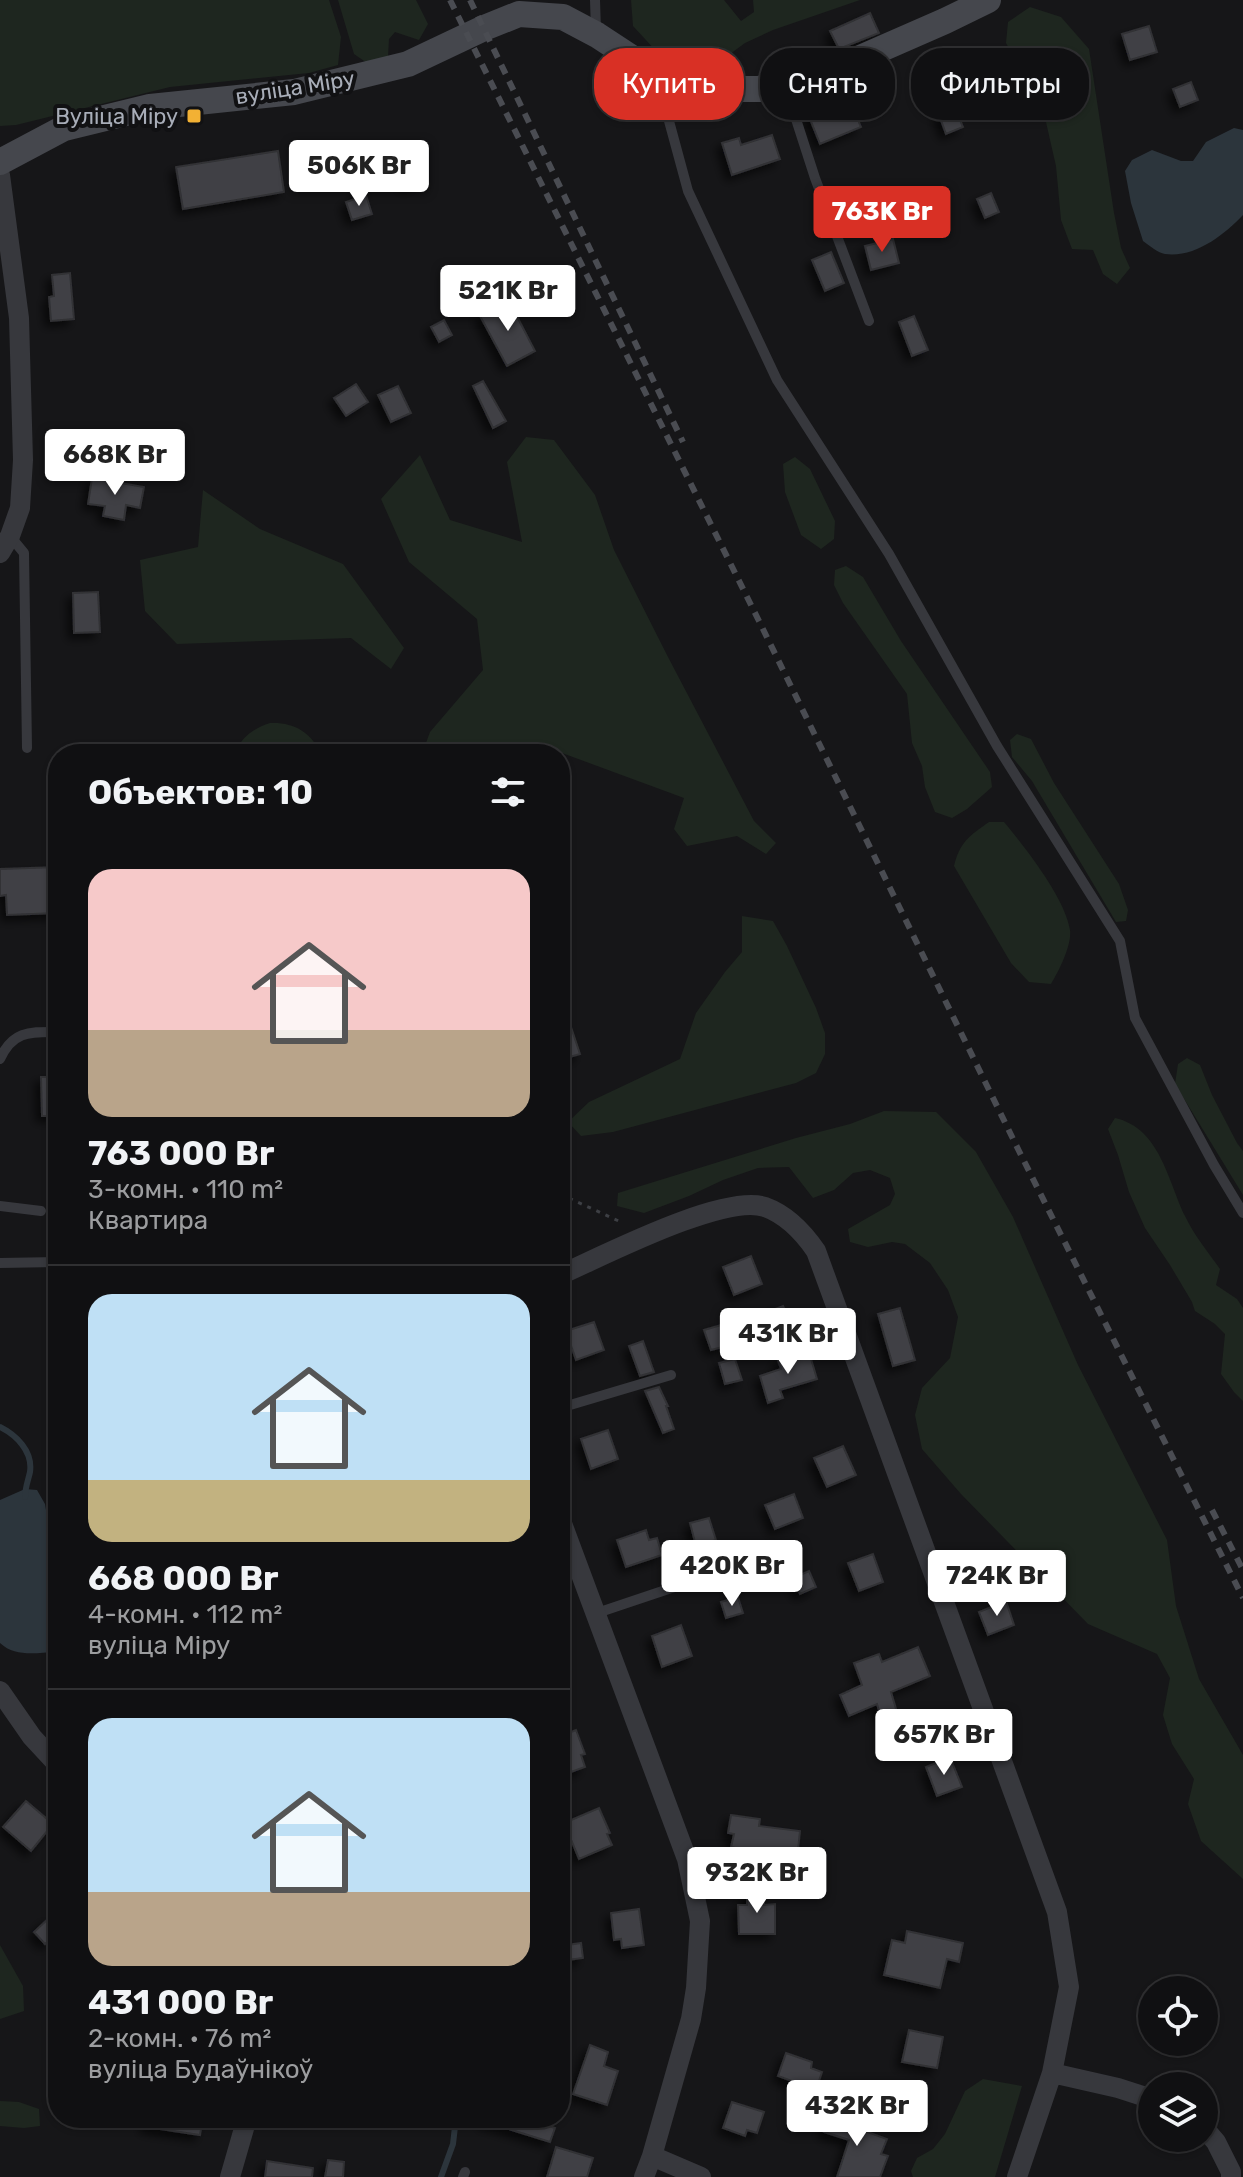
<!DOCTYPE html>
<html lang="ru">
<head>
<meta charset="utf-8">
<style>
	body { margin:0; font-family:Rubik,sans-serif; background:#1e1e20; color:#f1f3f6; height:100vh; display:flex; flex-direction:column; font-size:30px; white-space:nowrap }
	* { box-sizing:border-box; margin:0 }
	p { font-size:26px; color:#9c9d9f }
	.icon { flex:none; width:44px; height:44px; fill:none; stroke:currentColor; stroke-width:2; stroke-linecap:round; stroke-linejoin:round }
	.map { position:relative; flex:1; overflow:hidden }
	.sheet { position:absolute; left:48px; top:744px; width:522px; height:1384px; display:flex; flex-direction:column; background:#101012; border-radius:32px; box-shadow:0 2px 6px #0004,0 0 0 2px #303032 }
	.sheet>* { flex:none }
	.guide { position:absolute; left:594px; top:48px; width:528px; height:72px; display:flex; gap:16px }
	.controls { position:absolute; left:1138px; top:1976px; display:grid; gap:16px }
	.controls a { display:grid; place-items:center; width:80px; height:80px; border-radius:50%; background:#101012; box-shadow:0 2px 6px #0004,0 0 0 2px #303032; font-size:40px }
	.price { position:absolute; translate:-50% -68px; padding:0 18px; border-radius:8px; background:#fff; color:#222; font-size:26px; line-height:52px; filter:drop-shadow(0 2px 4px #0008) }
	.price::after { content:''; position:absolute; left:50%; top:48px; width:24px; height:18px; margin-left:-12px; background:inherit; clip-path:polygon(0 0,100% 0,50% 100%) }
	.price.selected { background:#d93025; color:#fff }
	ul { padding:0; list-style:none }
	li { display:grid; align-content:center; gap:16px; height:424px; padding:0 40px }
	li+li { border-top:2px solid #303032 }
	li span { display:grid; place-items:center; height:248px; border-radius:24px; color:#555 }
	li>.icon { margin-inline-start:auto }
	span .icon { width:144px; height:144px; fill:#fffc; stroke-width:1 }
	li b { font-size:34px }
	h2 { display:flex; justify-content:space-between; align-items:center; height:96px; padding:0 40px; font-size:34px }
	.chip { padding:0 28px; border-radius:32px; background:#101012; box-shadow:0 2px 6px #0004,0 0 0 2px #303032; font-size:28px; line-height:72px }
	.chip.selected { background:#d93025; color:#fff }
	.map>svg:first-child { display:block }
	.green { fill:#1e261f }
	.water { fill:#2c353c }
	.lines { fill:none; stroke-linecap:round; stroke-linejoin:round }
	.stream { stroke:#2c353c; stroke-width:6 }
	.building { fill:#404145; stroke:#303034; stroke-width:2; filter:url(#shadow) }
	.path { stroke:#3d3f44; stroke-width:3; stroke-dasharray:4 6; stroke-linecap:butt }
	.lane { stroke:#37383d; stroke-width:10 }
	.street { stroke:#37383d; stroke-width:20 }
	.secondary { stroke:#45474d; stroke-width:26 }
	.rail { stroke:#4a4c52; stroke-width:6; stroke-dasharray:10 8; stroke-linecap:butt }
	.poi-dot { fill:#f2b134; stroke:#111113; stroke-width:3 }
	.labels { text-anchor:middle; stroke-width:8; stroke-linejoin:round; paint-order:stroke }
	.street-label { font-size:22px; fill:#a8adb8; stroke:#111113 }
	.poi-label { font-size:22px; fill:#a8adb8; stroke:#111113; text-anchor:end }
</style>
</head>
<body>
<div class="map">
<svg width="1243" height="2177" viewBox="0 0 1243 2177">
	<defs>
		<filter id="shadow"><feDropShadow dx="-5.5" dy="5.5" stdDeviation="4" flood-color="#0009"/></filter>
	</defs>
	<rect width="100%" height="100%" fill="#161618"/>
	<path class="green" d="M0 0H329L341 37 338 65 309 73 170 87 16 125 0 126Z
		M338 0H416L428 24 419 40 395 32 389 39 388 57 370 65 354 54Z
		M631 0H724L741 21 754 12 753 0H860L773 30 745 43 726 57 700 70 680 66 657 52 633 26Z
		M1030 7 1061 17 1089 49 1114 213 1121 248 1130 268 1117 284 1103 274 1093 250 1072 249 1061 220 1056 166 1043 109 1006 43 1008 22Z
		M526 437 554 440 595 495 614 550 668 657 754 821 776 843 766 854 737 836 687 846 674 829 684 798 562 753 422 754 430 732 483 670 477 619 409 562 381 499 420 455 450 520 522 542 507 462Z
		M795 457 810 469 835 521 834 539 821 549 801 535 785 492 783 464Z
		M203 490 260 529 343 564 404 648 391 669 351 638 177 644 145 611 140 560 198 547Z
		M846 566 863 577 901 641 990 772 992 787 967 809 952 818 935 812 925 787 922 766 912 743 907 694 843 603 834 585 835 570Z
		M270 723C294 722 311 732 321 754H234C242 737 252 729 270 723Z
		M1017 734 1031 739 1054 783 1119 884 1128 910 1126 921 1116 922 1032 781 1012 757 1010 740Z
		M989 822H1004C1025 847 1065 898 1070 930 1072 945 1059 971 1051 984L1029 982 1011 963 954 866C960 842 969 836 989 822Z
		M742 916 773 921 787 946 816 1008 825 1033V1054L816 1073 796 1083 613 1132 581 1136 568 1122 589 1102 680 1059 696 1013 725 972 742 952Z
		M1187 1058 1200 1065 1212 1095 1237 1143 1243 1151V1195L1175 1084 1178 1064Z
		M884 1111 936 1112 976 1152 1013 1217 1078 1365 1167 1540 1176 1606 1199 1679 1243 1755V1879L1201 1841 1188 1804 1194 1779 1172 1744 1163 1715 1170 1678 1157 1654 1088 1624 961 1494 922 1449 915 1415 922 1388 950 1358 958 1317 948 1290 930 1263 905 1244 892 1242 868 1247 850 1242 848 1229 890 1205 895 1194 890 1178 870 1170 853 1173 834 1190 813 1198 789 1167 758 1168 723 1180 689 1196 644 1213 617 1206 618 1193 796 1138 850 1124Z
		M1115 1118C1160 1128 1168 1181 1185 1216 1194 1235 1208 1252 1220 1269L1216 1285 1237 1299 1243 1308V1401L1234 1392 1221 1374 1225 1334 1215 1324 1195 1311 1192 1302 1170 1265 1145 1228 1129 1192 1118 1155 1108 1129Z
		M0 1945 23 1986 24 2011 0 2019Z
		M983 2079 1022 2086 995 2177H913L911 2171 917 2158 933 2149 945 2134 965 2091Z
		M0 2101 19 2102 39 2109 40 2126 24 2128 0 2126Z"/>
	<path class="water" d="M1234 128 1243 130V215C1224 235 1195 258 1165 254 1158 253 1150 246 1143 241L1131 203 1125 171 1132 160 1152 150 1181 161H1193L1206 142Z
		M25 1489 37 1490 45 1504 58 1583V1649L55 1652C35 1653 15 1657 0 1643V1500Z"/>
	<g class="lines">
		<path class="stream" d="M0 1427C16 1435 33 1451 30 1472 28 1481 25 1488 25 1497
			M441 2177 453 2144 456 2118"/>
	</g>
	<path class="building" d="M870 13 879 33 839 49 830 31Z
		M1149 26 1157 52 1130 60 1122 34Z
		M958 66 971 98 945 109 932 76Z
		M1000 73 1009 93 988 103 979 83Z
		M1191 82 1198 100 1180 107 1173 89Z
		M849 98 861 127 820 144 808 114Z
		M955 108 963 127 946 134 939 115Z
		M772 135 780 159 732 175 722 143 739 138 741 145Z
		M278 151 284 192 183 209 176 167Z
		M414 163 423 178 408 187 399 173Z
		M991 193 999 212 985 218 977 199Z
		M366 195 372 214 352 220 346 202Z
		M893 239 899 263 871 270 865 246Z
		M831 252 844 283 825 291 812 260Z
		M70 273 74 319 51 321 49 297 54 296 52 275Z
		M509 301 535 351 507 366 480 316Z
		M914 316 928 350 912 356 899 322Z
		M444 320 452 335 439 342 431 327Z
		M483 381 506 421 493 428 473 386Z
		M356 384 368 402 346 416 334 398Z
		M398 386 411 413 391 422 378 395Z
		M92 478 144 487 140 508 126 505 124 520 103 516 105 506 88 504Z
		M98 592 100 632 74 633 73 593Z
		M58 867V913L7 915 6 895 0 896V869Z
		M563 1003 580 1054 560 1060V1004Z
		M41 1077H58V1116H42Z
		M751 1256 762 1284 734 1295 723 1267Z
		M783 1306 790 1321 766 1331 760 1315Z
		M900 1308 915 1360 893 1366 878 1314Z
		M594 1322 604 1350 576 1360 566 1331Z
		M721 1325 727 1346 711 1350 704 1330Z
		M643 1341 654 1372 640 1376 629 1346Z
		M809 1352 817 1379 780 1390 783 1398 768 1403 760 1376 781 1369 778 1361Z
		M735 1359 742 1380 725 1384 719 1363Z
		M659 1387 668 1406H666L674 1429 663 1433 645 1391Z
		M608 1430 618 1459 591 1469 581 1439Z
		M843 1446 856 1475 827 1487 814 1458Z
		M794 1494 803 1518 775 1529 765 1505Z
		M709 1518 716 1540 696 1546 690 1523Z
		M646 1530 649 1540 657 1538 662 1555 626 1567 617 1540Z
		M873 1554 883 1582 859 1591 848 1563Z
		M809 1571 816 1587 800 1594 793 1578Z
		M738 1597 743 1613 726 1618 721 1602Z
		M1006 1601 1014 1625 988 1635 979 1612Z
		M681 1625 692 1656 662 1667 652 1636Z
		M918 1647 930 1676 891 1692 897 1712 881 1718 877 1704 849 1716 840 1695 862 1685 854 1663 879 1654 882 1662Z
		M576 1730 585 1754 581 1755 585 1767 560 1776V1736Z
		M950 1757 962 1787 937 1796 926 1767Z
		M26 1801 53 1824 31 1851 3 1827Z
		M599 1808 610 1833 607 1834 612 1845 579 1859 564 1823Z
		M731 1815 760 1819 759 1826 800 1831 798 1850 782 1848 780 1865 765 1863V1857L734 1852 735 1848 731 1847 734 1834 728 1833Z
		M764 1888V1905L775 1904V1934H739L738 1905H747V1889Z
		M639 1909 644 1945 622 1948 621 1939 614 1940 611 1913Z
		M49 1918 58 1928V1932L45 1944 34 1932Z
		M907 1931 963 1943 959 1962 947 1959 940 1988 884 1975 892 1940 905 1943Z
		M581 1943 583 1958 560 1961V1946Z
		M909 2030 943 2037 937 2068 902 2062Z
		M590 2045 608 2052 604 2066 618 2071 607 2105 573 2094Z
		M786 2053 812 2062 811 2068 822 2072 816 2090 778 2076Z
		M732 2102 764 2112 757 2133 747 2130 745 2136 723 2128Z
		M832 2107 846 2112 843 2123 887 2139 881 2154 888 2156 880 2177H837L849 2140 824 2132Z
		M147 2118H203L200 2135 146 2127Z
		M483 2118H523L555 2128 550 2142 483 2121Z
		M556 2147 593 2158 587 2177H547Z
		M328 2160 344 2162 343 2177H325Z
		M267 2161 313 2168 312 2177H265Z"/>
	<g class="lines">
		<path class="path" d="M560 1194 623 1223"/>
		<path class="lane" d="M595 0 596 30
			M662 79 669 121 688 191 777 380 889 554 997 746 1120 941 1135 1018 1214 1165 1243 1213
			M784 82 815 178 869 321
			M10 536 24 553 27 748
			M0 1059C13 1030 31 1032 58 1032
			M0 1206 41 1211
			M0 1263 58 1262
			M560 1408 671 1375
			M597 1613 749 1562
			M463 2177 465 2172"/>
		<path class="street" d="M0 175 19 318 23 460 20 508 10 536 0 553
			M560 1275C601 1257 724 1193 765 1207 787 1215 803 1232 816 1251L1057 1912 1069 1987 1052 2073 1017 2177
			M560 1518 687 1859 700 1921 696 1988 691 2019 652 2156 644 2177
			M0 1691 32 1737 58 1765
			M1052 2073 1118 2088 1152 2099
			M1204 2128 1216 2142 1231 2172V2177
			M652 2156 701 2177
			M230 2177 247 2118"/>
		<path class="secondary" d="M0 162 64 128 150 107 294 92 408 64 484 28 519 14 563 17 597 35 661 77 682 85 716 89H759L849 63 945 21 988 0"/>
		<path class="rail" d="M450 0 759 621 1019 1151 1243 1598
			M470 0 683 442
			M1212 1510 1243 1570"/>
	</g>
	<rect class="poi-dot" x="186" y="108" width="16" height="16" rx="4"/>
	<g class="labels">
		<g class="street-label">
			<text transform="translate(295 87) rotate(-9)" y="8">вуліца Міру</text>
		</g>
		<g class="poi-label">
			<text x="178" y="124">Вуліца Міру</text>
		</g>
	</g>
</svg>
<div class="controls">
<a><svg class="icon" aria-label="locate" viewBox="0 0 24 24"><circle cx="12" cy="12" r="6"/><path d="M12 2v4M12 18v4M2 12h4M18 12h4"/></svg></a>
<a><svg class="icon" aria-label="layers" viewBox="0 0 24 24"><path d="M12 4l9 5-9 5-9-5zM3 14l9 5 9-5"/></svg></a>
</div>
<b class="price" style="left:359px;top:208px">506K Br</b>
<b class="price selected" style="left:882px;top:254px">763K Br</b>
<b class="price" style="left:508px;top:333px">521K Br</b>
<b class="price" style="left:115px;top:497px">668K Br</b>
<b class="price" style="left:788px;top:1376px">431K Br</b>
<b class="price" style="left:732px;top:1608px">420K Br</b>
<b class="price" style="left:997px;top:1618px">724K Br</b>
<b class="price" style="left:944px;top:1777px">657K Br</b>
<b class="price" style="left:757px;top:1915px">932K Br</b>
<b class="price" style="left:857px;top:2148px">432K Br</b>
<div class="guide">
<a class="chip selected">Купить</a>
<a class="chip">Снять</a>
<a class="chip">Фильтры</a>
</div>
<section class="sheet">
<h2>Объектов: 10<svg class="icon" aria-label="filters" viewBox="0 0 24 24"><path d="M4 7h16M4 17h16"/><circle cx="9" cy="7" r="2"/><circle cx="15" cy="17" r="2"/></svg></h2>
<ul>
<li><span style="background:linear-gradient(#f6c9c9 65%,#b9a48a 0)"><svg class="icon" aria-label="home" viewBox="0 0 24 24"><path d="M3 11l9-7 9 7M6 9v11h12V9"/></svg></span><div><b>763 000 Br</b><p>3-комн. · 110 m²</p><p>Квартира</p></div></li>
<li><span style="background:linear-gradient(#bfe0f5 75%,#c2b280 0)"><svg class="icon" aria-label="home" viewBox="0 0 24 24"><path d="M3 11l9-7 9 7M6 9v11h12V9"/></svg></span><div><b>668 000 Br</b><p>4-комн. · 112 m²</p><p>вуліца Міру</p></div></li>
<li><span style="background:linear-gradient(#bfe0f5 70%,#b9a48a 0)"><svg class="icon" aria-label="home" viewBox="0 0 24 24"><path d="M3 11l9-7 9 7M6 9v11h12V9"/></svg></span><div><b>431 000 Br</b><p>2-комн. · 76 m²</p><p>вуліца Будаўнікоў</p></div></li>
</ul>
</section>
</div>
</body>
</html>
